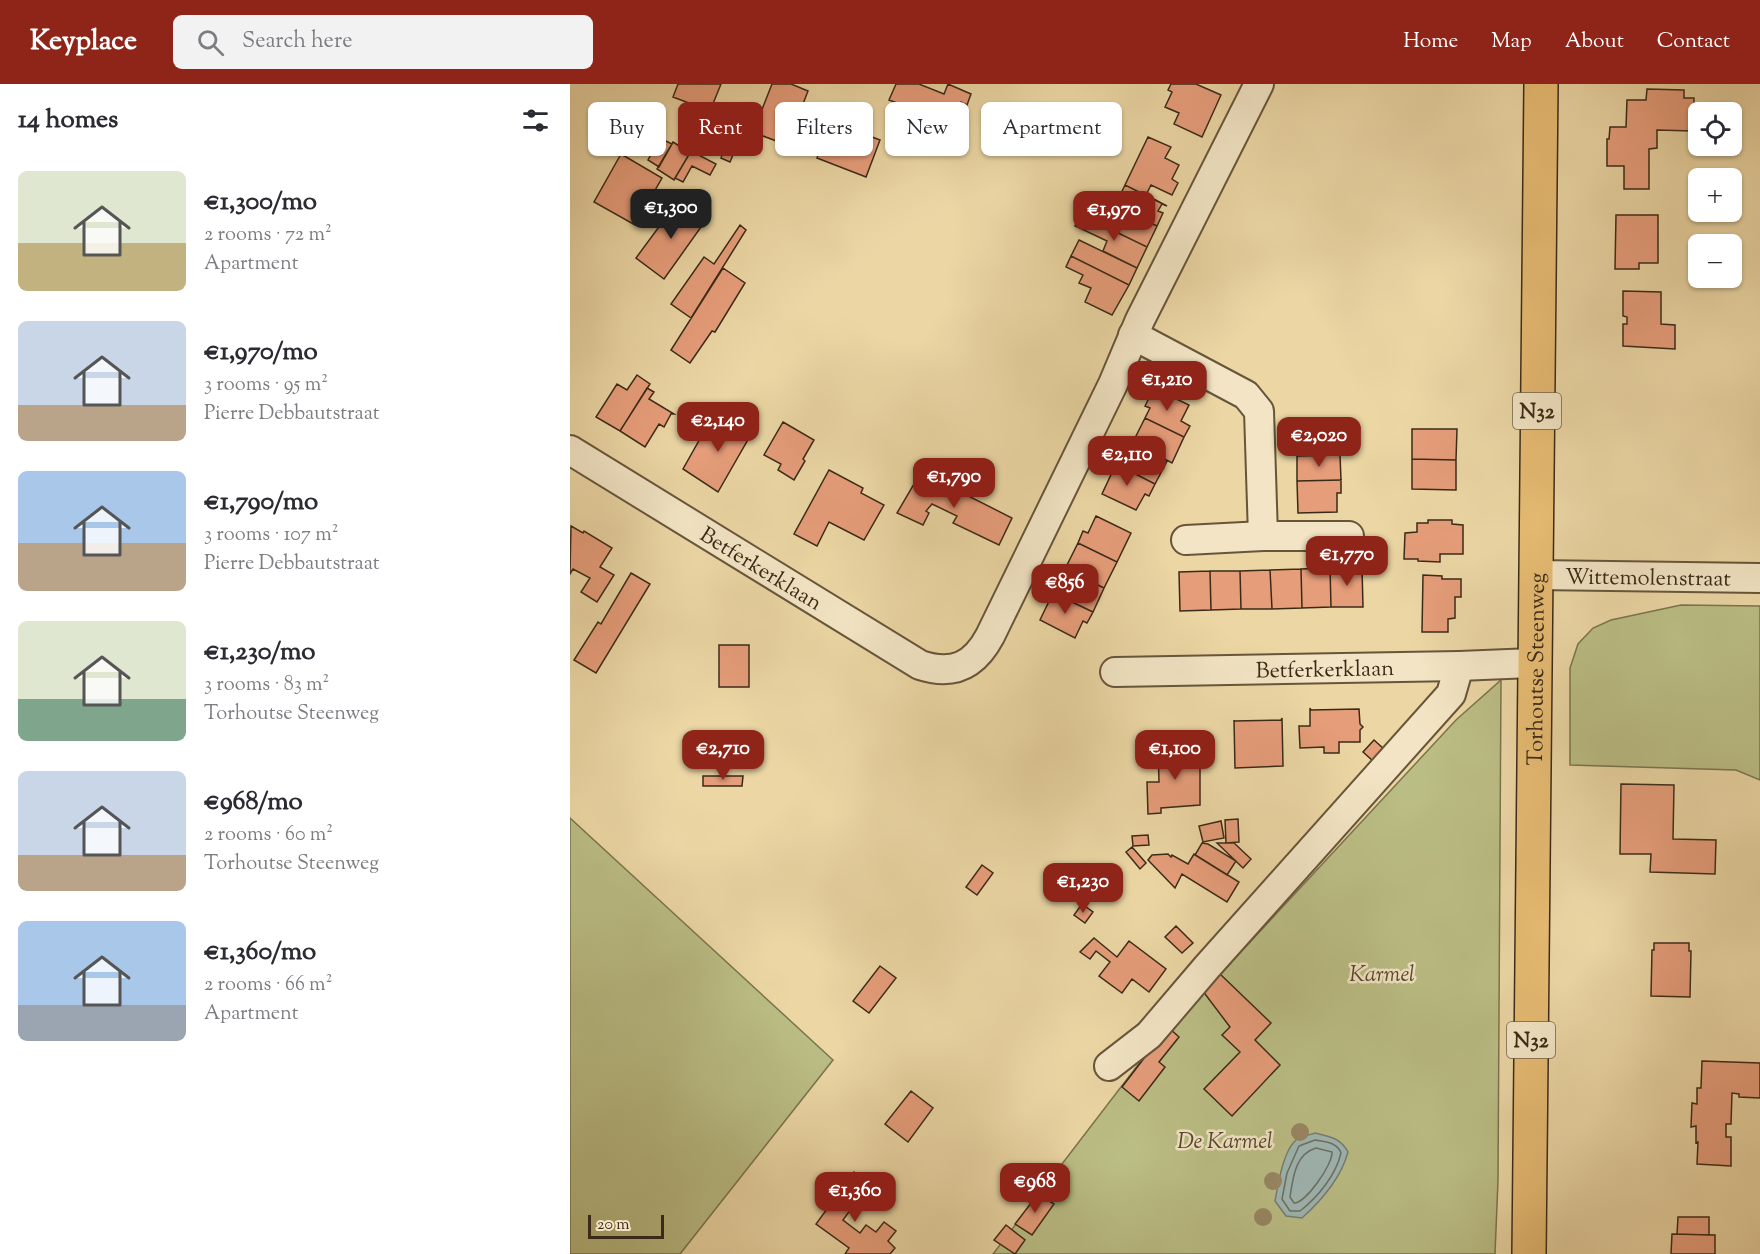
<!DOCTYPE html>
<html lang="en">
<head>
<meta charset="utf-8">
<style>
	body { margin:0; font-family:"Sorts Mill Goudy",serif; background:#f2f2f3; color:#2b2b33; height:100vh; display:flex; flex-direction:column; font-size:22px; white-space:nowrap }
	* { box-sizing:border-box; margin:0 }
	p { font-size:20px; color:#7c7c81 }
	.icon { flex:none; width:33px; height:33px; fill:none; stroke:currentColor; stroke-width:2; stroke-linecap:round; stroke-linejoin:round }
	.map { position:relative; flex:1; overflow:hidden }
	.details { display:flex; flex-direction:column; background:#fff; width:570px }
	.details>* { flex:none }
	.hud { position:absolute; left:18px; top:18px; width:570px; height:54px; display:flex; gap:12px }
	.buttons { position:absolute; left:1118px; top:18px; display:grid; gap:12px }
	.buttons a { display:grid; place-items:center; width:54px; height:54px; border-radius:9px; background:#fff; box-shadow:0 2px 4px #0004; font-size:30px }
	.scale { position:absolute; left:18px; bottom:15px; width:76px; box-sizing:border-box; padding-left:6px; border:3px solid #3b2a18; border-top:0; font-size:16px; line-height:21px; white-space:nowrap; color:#3b2a18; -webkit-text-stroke:4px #f2e4c4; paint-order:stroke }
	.price { position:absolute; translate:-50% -51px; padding:0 14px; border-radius:12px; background:#8f2418; color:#fff; font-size:20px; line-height:39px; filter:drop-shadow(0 2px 3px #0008) }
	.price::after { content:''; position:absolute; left:50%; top:36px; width:18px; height:14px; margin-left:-9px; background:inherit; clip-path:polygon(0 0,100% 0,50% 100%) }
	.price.active { background:#222; color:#fff }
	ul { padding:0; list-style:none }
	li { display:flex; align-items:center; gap:18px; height:150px; padding:0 18px }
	li span { display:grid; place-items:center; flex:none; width:168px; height:120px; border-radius:9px; color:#555 }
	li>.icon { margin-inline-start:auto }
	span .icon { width:72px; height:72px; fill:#fffc; stroke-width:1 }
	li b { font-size:26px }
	h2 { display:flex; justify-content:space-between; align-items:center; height:72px; padding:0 18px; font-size:26px }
	.chip { padding:0 21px; border-radius:9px; background:#fff; box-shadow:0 2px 4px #0004; font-size:21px; line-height:54px }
	.chip.active { background:#8f2418; color:#fff }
	header { display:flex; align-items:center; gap:36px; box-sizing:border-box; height:84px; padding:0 30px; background:#8f2418; color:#fff }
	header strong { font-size:28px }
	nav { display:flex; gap:33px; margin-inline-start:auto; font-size:21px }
	.search { width:420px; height:54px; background:#f2f2f3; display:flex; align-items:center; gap:15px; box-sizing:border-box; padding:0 21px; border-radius:9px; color:#7c7c81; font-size:22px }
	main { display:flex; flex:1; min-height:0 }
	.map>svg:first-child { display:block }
	.green { fill:#babd84; stroke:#7a744e; stroke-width:1.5 }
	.water { fill:#9eb6b2; stroke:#767e74; stroke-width:1.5 }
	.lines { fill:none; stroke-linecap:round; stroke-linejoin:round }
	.shore { stroke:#6c7065; stroke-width:1.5 }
	.building { fill:#e69d7a; stroke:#3b2a18; stroke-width:1.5 }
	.minor-casing { stroke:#67553b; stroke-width:32 }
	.primary-casing { stroke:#3b2a18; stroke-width:36 }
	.minor { stroke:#f2e4c4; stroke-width:28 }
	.primary { stroke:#e6bb72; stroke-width:33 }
	.tree { fill:#988763 }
	.labels { text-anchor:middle; stroke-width:5; stroke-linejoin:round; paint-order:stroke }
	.shield { fill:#f2e4c4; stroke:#72624c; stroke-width:1.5 }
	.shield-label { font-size:21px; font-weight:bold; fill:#3b2a18 }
	.street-label { font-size:22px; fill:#3b2a18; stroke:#f2e4c4 }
	.park-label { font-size:22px; font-style:italic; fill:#54472e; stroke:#f2e4c4 }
</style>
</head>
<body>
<header>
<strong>Keyplace</strong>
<div class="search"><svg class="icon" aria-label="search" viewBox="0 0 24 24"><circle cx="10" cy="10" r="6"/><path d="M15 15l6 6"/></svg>Search here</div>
<nav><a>Home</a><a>Map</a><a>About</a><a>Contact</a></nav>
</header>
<main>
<section class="details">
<h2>14 homes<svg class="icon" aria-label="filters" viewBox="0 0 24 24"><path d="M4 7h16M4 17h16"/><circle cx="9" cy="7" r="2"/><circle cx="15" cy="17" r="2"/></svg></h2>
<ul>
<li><span style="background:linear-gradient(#dfe7d0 60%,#c2b280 0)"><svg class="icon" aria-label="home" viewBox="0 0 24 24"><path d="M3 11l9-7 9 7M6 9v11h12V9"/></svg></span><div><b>€1,300/mo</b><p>2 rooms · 72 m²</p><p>Apartment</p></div></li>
<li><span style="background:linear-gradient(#c9d6e8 70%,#b9a48a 0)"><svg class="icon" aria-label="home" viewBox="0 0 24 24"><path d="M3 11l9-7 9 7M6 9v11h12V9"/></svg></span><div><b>€1,970/mo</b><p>3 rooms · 95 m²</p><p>Pierre Debbautstraat</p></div></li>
<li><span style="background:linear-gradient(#a9c7e8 60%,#b9a48a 0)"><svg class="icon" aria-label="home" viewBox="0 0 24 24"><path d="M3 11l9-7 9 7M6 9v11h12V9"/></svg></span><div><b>€1,790/mo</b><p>3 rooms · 107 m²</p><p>Pierre Debbautstraat</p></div></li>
<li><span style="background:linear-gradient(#dfe7d0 65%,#7fa58c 0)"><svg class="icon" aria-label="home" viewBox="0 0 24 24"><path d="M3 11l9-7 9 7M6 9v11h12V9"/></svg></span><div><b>€1,230/mo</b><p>3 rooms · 83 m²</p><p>Torhoutse Steenweg</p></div></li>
<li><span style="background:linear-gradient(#c9d6e8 70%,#b9a48a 0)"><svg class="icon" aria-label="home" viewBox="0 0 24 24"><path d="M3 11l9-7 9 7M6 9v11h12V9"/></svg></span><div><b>€968/mo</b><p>2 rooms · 60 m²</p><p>Torhoutse Steenweg</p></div></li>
<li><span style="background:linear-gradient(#a9c7e8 70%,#9aa5b1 0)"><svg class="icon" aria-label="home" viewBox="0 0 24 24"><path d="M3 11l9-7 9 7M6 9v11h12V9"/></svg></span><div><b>€1,360/mo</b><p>2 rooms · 66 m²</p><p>Apartment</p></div></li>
</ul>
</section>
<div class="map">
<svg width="1190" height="1170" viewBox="0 0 1190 1170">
	<rect width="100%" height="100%" fill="#ebd6a4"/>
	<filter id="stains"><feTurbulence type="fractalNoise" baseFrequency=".00333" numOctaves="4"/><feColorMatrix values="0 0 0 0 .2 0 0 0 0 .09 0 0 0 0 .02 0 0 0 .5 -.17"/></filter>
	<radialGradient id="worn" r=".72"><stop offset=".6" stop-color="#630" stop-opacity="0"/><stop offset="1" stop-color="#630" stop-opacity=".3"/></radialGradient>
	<path class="green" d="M1111 521 1190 522V696L1166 686 1000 681V584L1008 560 1023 544 1041 536Z
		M931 596 928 1097 925 1170H423L577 969 886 636Z
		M0 734 263 976 110 1170H0Z"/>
	<path class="water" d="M745 1049C759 1053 770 1053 778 1068 771 1094 752 1116 732 1134L716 1132 705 1117C708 1101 713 1067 726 1056 730 1053 739 1051 745 1049Z"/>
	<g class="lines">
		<path class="shore" d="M745 1056C755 1058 767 1058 771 1069 766 1091 748 1113 730 1127H720L712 1115 717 1089 729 1062Z
			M746 1064 762 1068C763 1080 736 1119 724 1119L720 1113C723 1094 725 1070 746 1064Z"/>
	</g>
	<path class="building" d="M108 0H151L140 27 103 13Z
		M202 0H221L238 7 217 61 185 49 182 58 167 53 178 23 191 28Z
		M326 0H349L374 10 378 0 401 10 397 21 391 18 380 43 365 36 362 42 324 26 327 19 319 16Z
		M601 0H626L651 11 632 53 604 40 609 29 595 23 602 8 598 6Z
		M1077 5 1114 6V14H1124L1123 47 1087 46V64L1079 65V105H1054V82H1037V55H1039L1040 43H1056L1057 16H1076Z
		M267 22 287 29 281 45 310 56 296 93 247 74Z
		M578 53 601 63 595 74 609 81 602 95 608 99 602 111 581 101 576 111 597 122 555 101Z
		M90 54 102 60 89 83 78 76Z
		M158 55 168 59 160 78 151 74Z
		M103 58 120 69 104 96 87 85Z
		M121 67 146 80 140 91 122 82 113 98 105 94Z
		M51 70 92 94 65 141 24 118Z
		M555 101 597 122 592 120 588 127 593 129 587 142 545 122Z
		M108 117 136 136 94 195 66 174Z
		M535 118 587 142 577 163 525 138Z
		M510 130 577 163 567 184 533 167 537 157 505 142Z
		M1046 131H1088V179H1069V185H1045Z
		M170 141 176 146 121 234 101 220 134 173 144 180Z
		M509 156 567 184 559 201 501 172Z
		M501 172 559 201 542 231 515 218 521 204 509 199 513 191 496 183Z
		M153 184 175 199 145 248 142 247 120 279 101 266Z
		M1053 207 1091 208V240L1105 241V265L1053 262V240H1057V233L1053 232Z
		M67 291 80 300 50 347 26 333 47 300 57 306Z
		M77 304 84 308 79 315 104 330H101L94 343 89 340 75 363 50 347Z
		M584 304 619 321 611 337 620 342 614 353 575 334 580 324 575 322Z
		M146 333 164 343 167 336 184 345 148 408 113 385 131 353 134 355Z
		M575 334 614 353 602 379 563 358Z
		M760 337V356H770V371L727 372V370L730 369 729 358H724V338Z
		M213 338 244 356 233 375 235 377 224 396 208 386 211 380 194 371Z
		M842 345H887L886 376 842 375Z
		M558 356 597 377 585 400 546 380Z
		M770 371 771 396 727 397V372Z
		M842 375 886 376V406L842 405Z
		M546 380 585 400 579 412 575 410 566 426 532 410Z
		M259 386 293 404 291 409 314 421 294 456 259 438 247 462 224 450Z
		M351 388 442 434 429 461 383 439 387 432 362 420 356 427 359 429 353 441 327 429Z
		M771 396V409H767V428L728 429 727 397Z
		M526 432 561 449 547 478 508 459 513 447 518 449Z
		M858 436H882V440L893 441V470H870V478L848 477V475H834L835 449 847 448V439H858Z
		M1 442 13 449 14 447 42 464 30 483 44 491 27 518 11 508 20 494 3 485 0 490Z
		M508 459 547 478 534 504 495 485Z
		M760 484 761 523 732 524 731 485Z
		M760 484H792L793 523H761Z
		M495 485 534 504 523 528 483 509Z
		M731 485 732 524 702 525 700 486Z
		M700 486 702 525H671L670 487Z
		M640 487 641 526 610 527 609 488Z
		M640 487H670L671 525 641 526Z
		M61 489 80 500 26 589 4 576 28 538 31 540Z
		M853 491 872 492V495H891V513H885V534L878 535V548H852Z
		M483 509 523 528 517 539 513 537 505 554 470 536Z
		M149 561H179V603H149Z
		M740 624 741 626 789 625 790 640 793 643 790 646V658H769V669H754V663L730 664 729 642H740Z
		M712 634 713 682 665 684 664 636V637L711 636Z
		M804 656 814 665 803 677 793 668Z
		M588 664H603V668L630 667V721L591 724V729L578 730 577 698H589Z
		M133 692H173L172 702H133Z
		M1051 700 1104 701 1103 755 1146 756 1145 790 1080 788 1081 770H1050Z
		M668 735 669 758 656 759 655 736Z
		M651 737 654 754 633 758 629 742Z
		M578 751 579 761 563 762 562 752Z
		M632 759 638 760 666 777 657 791 625 771Z
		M647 759H664L681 775 673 784Z
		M562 763 576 779 570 785 556 768Z
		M598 770 601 773 602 771 618 780 624 770 669 798 657 818 612 790 605 804 578 776 582 771Z
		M412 781 423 789 407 811 396 803Z
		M512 820 523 828 515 839 504 831Z
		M606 842 623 859 612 869 595 853Z
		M524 854 547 873 559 857 596 885 579 908 562 895 552 909 529 892 540 878 526 867 520 875 510 868Z
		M1084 859H1119V867H1121L1120 913 1081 912 1082 866H1084Z
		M310 882 326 894 299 929 283 917Z
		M650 890 701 939 685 956 710 981 662 1032 634 1005 670 968 652 951 660 943 629 902Z
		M598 943 609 953 589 978 595 983 569 1017 552 1003Z
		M1132 977 1190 979V1014L1169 1013V1010L1162 1009 1161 1040H1156V1053H1161V1082L1127 1080 1128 1058 1126 1059V1042L1121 1043 1122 1019 1127 1020V1004H1131Z
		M341 1007 363 1024 338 1058 315 1040Z
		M284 1088 300 1099 273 1136 290 1149 296 1141 306 1148 314 1138 326 1147 318 1157 325 1164 320 1170H275L279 1164 246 1140Z
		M468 1110 484 1120 462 1151 445 1140Z
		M1108 1133H1139V1151L1107 1150Z
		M436 1141 455 1156 445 1170 424 1156Z
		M1102 1150 1145 1151V1170H1101Z"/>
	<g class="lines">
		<g class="minor-casing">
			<g id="minor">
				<path d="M563 251 676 311 689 327 693 452"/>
				<path id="s1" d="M0 366 350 581C383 592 404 582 420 552L543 300 570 236 689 0"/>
				<path d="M616 456 693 452H779"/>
				<path id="s2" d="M966 491 1190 494"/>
				<path id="s3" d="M545 588 889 582 965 579"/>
				<path d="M539 982 579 951 637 883 881 610 889 582"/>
			</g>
		</g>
		<g class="primary-casing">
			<g id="primary">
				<path id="s4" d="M959 1170 971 0"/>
			</g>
		</g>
		<use href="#minor" class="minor"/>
		<use href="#primary" class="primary"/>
	</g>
	<g class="tree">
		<circle cx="730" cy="1048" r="9"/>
		<circle cx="703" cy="1097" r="9"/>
		<circle cx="693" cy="1133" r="9"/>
	</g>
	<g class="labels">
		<g class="shield">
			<rect x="943" y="309" width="48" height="36" rx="4.5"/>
			<rect x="937" y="938" width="48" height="36" rx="4.5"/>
		</g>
		<g class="shield-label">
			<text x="967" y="334">N32</text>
			<text x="961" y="963">N32</text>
		</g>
		<g class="street-label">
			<text dy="8" stroke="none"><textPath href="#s1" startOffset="225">Betferkerklaan</textPath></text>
			<text dy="8" stroke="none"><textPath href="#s2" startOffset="112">Wittemolenstraat</textPath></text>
			<text dy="8" stroke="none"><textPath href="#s3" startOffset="210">Betferkerklaan</textPath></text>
			<text dy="8" stroke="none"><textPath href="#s4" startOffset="585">Torhoutse Steenweg</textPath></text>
		</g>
		<g class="park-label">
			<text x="812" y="897">Karmel</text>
			<text x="655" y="1064">De Karmel</text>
		</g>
	</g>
	<rect width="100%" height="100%" filter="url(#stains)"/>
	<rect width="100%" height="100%" fill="url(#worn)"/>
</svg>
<div class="buttons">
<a><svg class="icon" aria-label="locate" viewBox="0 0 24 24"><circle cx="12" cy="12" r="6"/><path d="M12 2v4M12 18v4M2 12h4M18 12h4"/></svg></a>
<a>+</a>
<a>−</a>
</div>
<div class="scale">20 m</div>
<b class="price active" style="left:101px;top:156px">€1,300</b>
<b class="price" style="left:544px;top:158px">€1,970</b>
<b class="price" style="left:597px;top:328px">€1,210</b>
<b class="price" style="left:148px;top:369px">€2,140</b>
<b class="price" style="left:749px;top:384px">€2,020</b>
<b class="price" style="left:557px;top:403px">€2,110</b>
<b class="price" style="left:384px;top:425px">€1,790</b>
<b class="price" style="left:777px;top:503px">€1,770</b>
<b class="price" style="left:495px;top:531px">€856</b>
<b class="price" style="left:153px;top:697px">€2,710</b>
<b class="price" style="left:605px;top:697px">€1,100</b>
<b class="price" style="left:513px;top:830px">€1,230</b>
<b class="price" style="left:465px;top:1130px">€968</b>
<b class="price" style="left:285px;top:1139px">€1,360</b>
<div class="hud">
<a class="chip">Buy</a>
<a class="chip active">Rent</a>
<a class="chip">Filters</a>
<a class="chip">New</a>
<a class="chip">Apartment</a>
</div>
</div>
</main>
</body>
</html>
